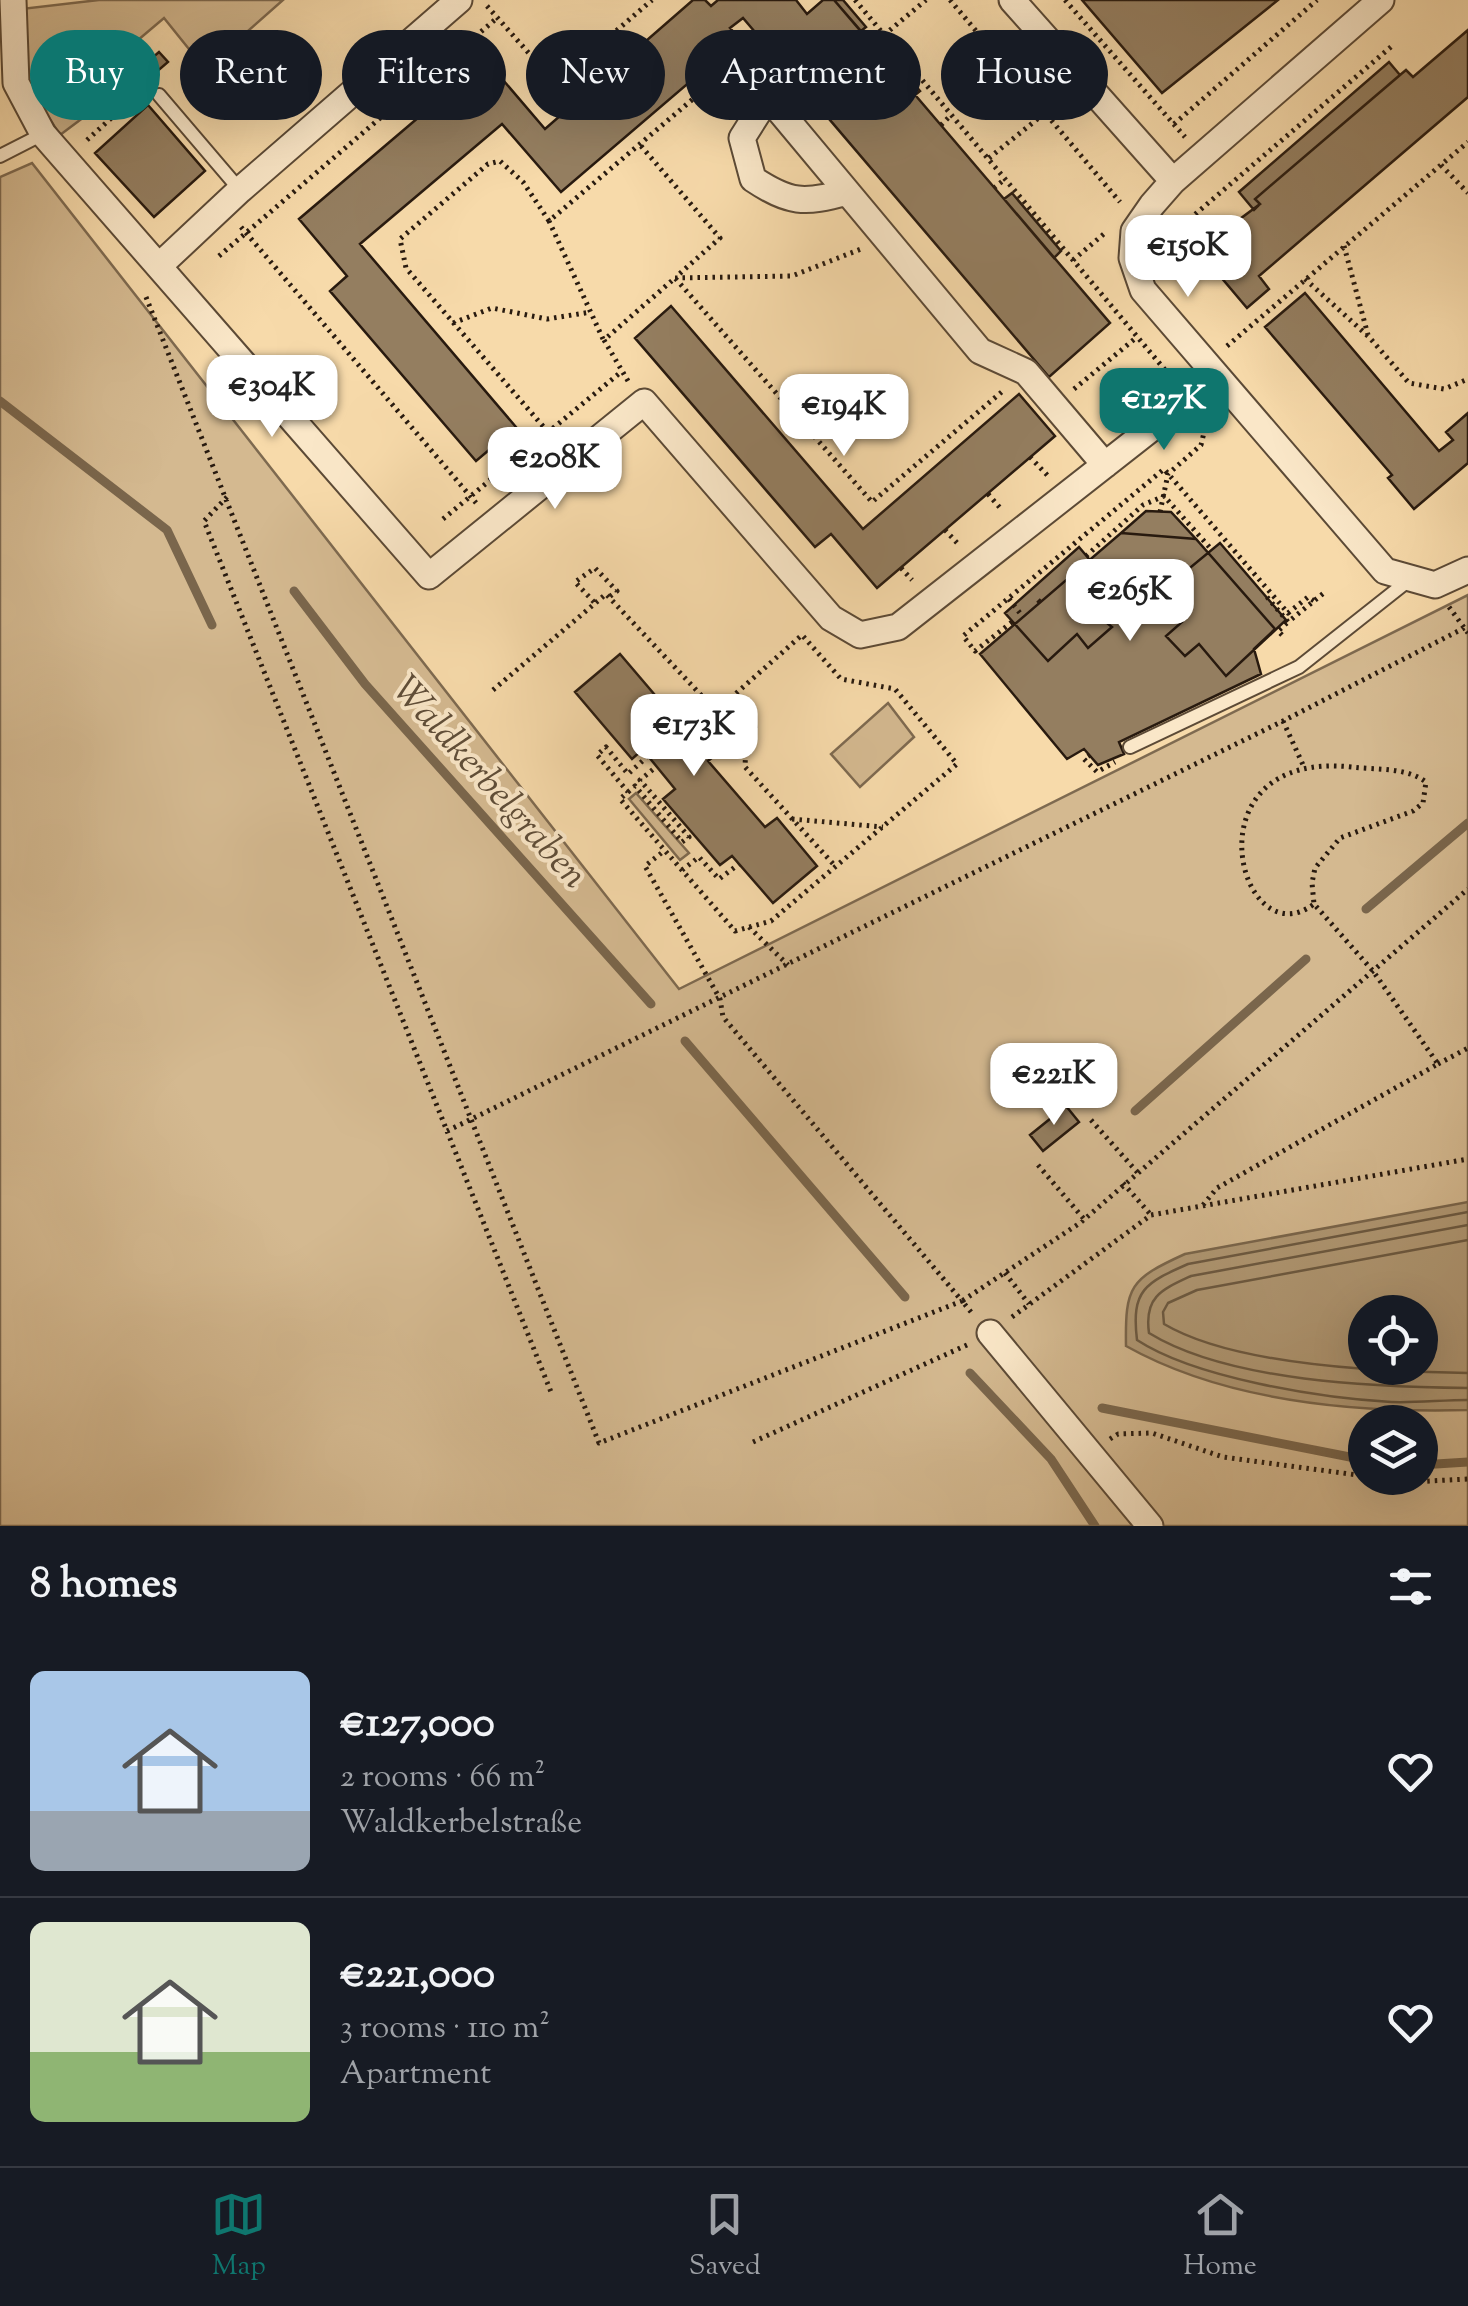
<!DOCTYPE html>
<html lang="en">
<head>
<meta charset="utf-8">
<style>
	body { margin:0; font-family:"Sorts Mill Goudy",serif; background:#20242c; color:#f1f3f6; height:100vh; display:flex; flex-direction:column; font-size:38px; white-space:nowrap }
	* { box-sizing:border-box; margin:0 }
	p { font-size:32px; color:#9ea1a6 }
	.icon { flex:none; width:55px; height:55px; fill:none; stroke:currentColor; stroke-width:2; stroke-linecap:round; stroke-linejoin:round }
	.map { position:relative; height:1526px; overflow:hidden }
	.panel { display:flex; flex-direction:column; background:#171b24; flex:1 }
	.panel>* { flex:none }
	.hud { position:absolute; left:30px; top:30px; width:1410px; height:90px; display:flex; gap:20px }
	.fabs { position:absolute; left:1348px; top:1295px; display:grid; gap:20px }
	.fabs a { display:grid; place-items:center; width:90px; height:90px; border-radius:50%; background:#171b24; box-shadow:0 10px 40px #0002; font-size:50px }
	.price { position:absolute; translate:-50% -85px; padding:0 22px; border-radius:20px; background:#fff; color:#222; font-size:32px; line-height:65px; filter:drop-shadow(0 2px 5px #0008) }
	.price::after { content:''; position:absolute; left:50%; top:60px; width:30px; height:22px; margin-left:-15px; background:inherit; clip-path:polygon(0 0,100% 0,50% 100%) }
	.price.selected { background:#0f766e; color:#fff }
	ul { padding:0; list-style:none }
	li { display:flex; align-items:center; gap:30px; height:250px; padding:0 30px }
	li+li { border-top:2px solid #363941 }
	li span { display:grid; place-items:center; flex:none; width:280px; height:200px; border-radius:15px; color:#555 }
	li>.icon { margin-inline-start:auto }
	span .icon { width:120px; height:120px; fill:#fffc; stroke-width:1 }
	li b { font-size:42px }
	h2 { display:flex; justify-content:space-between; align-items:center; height:120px; padding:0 30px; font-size:42px }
	.pill { padding:0 35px; border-radius:45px; background:#171b24; box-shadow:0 10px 40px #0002; font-size:35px; line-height:90px }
	.pill.selected { background:#0f766e; color:#fff }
	.tabs { display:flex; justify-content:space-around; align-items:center; height:140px; border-top:2px solid #363941; background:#171b24; font-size:28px; color:#9ea1a6 }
	.tabs a { display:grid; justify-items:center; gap:5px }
	.tabs .selected { color:#0f766e }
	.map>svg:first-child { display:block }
	.green { fill:#d4b990; stroke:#7e6a50; stroke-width:2.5; fill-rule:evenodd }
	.water { fill:#b19975; stroke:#7a664c; stroke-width:2.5; fill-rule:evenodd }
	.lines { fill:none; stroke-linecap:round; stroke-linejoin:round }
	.shore { stroke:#6c5a42; stroke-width:2.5 }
	.stream { stroke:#7a664c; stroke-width:9 }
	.building { fill:#947e60; stroke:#281a0f; stroke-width:2.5 }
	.lane-casing { stroke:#5c4a36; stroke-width:16 }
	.street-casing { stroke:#5c4a36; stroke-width:29 }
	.path { stroke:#281a0f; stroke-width:5; stroke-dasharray:2.5 5; stroke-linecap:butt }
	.lane { stroke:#fae7c8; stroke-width:12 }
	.street { stroke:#fae7c8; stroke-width:25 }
	.labels { text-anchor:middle; stroke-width:8; stroke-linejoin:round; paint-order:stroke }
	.water-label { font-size:38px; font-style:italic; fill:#5f4d38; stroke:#fae7c8 }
</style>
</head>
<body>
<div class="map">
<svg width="1468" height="1526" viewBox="0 0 1468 1526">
	<rect width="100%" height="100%" fill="#f7daaa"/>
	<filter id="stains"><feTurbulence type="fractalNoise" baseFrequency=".002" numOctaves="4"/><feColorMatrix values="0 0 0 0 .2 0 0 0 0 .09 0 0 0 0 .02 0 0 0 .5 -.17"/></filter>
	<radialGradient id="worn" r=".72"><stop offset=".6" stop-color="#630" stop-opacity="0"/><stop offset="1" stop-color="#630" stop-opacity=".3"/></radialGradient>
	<path class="green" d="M99 0H283L205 69 164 18 73 95 88 114 60 135 26 82 21 9Z
		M32 163 679 989 1468 595V1526H1148L1020 1389 1139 1526H0V177ZM1365 1312H1420V1368H1365ZM1365 1422H1420V1478H1365Z
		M888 703 914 737 860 787 831 754Z
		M636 793 689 853 680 860 629 799Z"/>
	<path class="water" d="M1468 1202V1410C1355 1413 1226 1402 1126 1346 1125 1286 1130 1279 1185 1254ZM1365 1312H1420V1368H1365Z"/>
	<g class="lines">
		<path class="shore" d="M1468 1212 1188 1264C1145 1283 1131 1290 1137 1340 1195 1378 1320 1398 1391 1402 1416 1403 1442 1400 1468 1400
			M1468 1225 1191 1276C1161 1290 1144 1297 1149 1333 1229 1382 1376 1387 1468 1388
			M1468 1240 1197 1290 1168 1303 1163 1312 1164 1324C1235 1366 1386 1372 1468 1373"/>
		<path class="stream" d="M0 401 167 530 212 625
			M294 591 365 684 651 1004
			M1366 909 1468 823
			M685 1041 905 1297
			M1135 1111 1306 959
			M970 1373 1051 1459 1095 1526
			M1102 1408 1365 1460
			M1420 1465 1468 1462"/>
	</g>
	<path class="building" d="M693 0H705L711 6 718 0H796L807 14 823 0H834L1110 323 1049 377 743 18 730 28 740 39 561 192 502 124 360 244 516 427 476 461 330 291 347 276 299 219 486 60 545 129Z
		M834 0H843L866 27 861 31Z
		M1082 0H1278L1162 93Z
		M1468 30V97L1259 276 1269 289 1247 308 1198 250 1260 204 1255 199 1400 75 1406 70 1413 77Z
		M159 52 168 62 154 74 145 64Z
		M1389 62 1400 75 1255 199 1260 204 1254 210 1239 192Z
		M904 72 920 91 915 95 899 77Z
		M148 105 205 171 154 217 95 153Z
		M1012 193 1061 251 1054 258 1004 199Z
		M1305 293 1439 451 1453 440 1446 432 1468 413V463L1414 509 1388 478 1392 475 1265 327Z
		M671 306 863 529 1019 394 1055 436 877 588 831 534 815 547 635 338Z
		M1146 511 1171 512 1196 539 1121 533Z
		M1121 533 1196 539 1275 629 1254 649 1261 674 1119 742 1124 754 1098 765 1084 749 1067 759 980 654Z
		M1220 543 1286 620 1226 676 1199 644 1185 656 1166 636 1182 622 1157 595Z
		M1079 547 1120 596 1097 615 1112 627 1088 648 1077 634 1048 661 1005 613Z
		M620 654 672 715 682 706 720 751 708 761 765 827 777 818 817 866 773 903 732 856 720 865 663 799 675 789 648 756 642 750 632 759 575 692Z
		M754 706 756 727 745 729 740 707Z
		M1066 1106 1079 1122 1043 1151 1030 1135Z"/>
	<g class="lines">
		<g class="lane-casing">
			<path id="lane" d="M159 95 240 190
				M0 156 43 134
				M1130 747 1299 667 1409 580"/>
		</g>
		<g class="street-casing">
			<path id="street" d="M13 0 16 83 43 134 429 576 644 402 831 618 860 635 898 627 1217 377
				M1012 0 1173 181
				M1381 0 1173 181 1152 205 1134 231 1132 258 1143 290 1385 571 1435 585 1468 570
				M847 192C804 204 789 203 753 179L742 138 768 97 980 351 1026 372 1105 465
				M159 266 240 190 459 0
				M990 1333 1150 1526"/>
		</g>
		<path class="path" d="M855 0 1171 377
			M950 0 1120 202
			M1065 0 1185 137
			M487 6 534 59 580 62 652 0
			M884 35 926 0
			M896 71 907 62
			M1174 124 1317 0
			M941 125 951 115
			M87 140 128 103 140 83
			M641 146 720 238 677 276
			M989 158 1045 113
			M1441 165 1468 193
			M994 188 1005 179
			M241 227 477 504
			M1165 234H1172L1392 46
			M1344 246 1368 335
			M219 256 497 18
			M1073 260 1105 233
			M675 278 792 276 861 249
			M1305 279 1369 337 1409 383 1444 389 1468 379
			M146 297 599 1443 962 1301 723 1017 720 999 645 866 664 851
			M453 323 492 308 547 319 591 312
			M603 339 549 221 726 71 736 67 750 76
			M1227 346 1468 142
			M628 381 604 340 675 278 872 502 1004 390
			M1074 389 1137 337
			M548 432 406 268 400 239 488 164 500 161 523 182 549 221
			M1030 457 1048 476
			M988 494 1002 510
			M227 497 204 521 551 1392
			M1160 512 1168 474 1201 445 1207 420
			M443 519 621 372
			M945 530 960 546
			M1086 556 1143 505 1164 496 1212 550
			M901 568 912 580
			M1267 597 1288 622 1325 592
			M1009 599 1023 617
			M1038 600 1041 603
			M594 602 575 582 595 568 617 591 609 597
			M1449 607 1468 633
			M1012 622 975 651 963 636 1164 469 1288 613 1308 597 1314 601
			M1282 635 1278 631 1288 622
			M493 690 606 594 716 711
			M1283 721 1304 767
			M1090 755 1084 759 1097 772 1115 762
			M648 756 628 774 606 747 597 755 628 792 620 799 735 931 771 921 957 764 895 689 841 679 802 635 716 711 746 744 745 767 836 867
			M628 792 635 786 682 842 689 837 640 780 656 767
			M792 819 883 827
			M682 870 699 857 719 879 739 864
			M749 927 788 965
			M1438 1064 1468 1048
			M1091 1120 1138 1173
			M447 1131 1283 721 1468 626
			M1038 1165 1084 1219
			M1123 1183 1151 1215
			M1203 1205 1217 1188 1438 1064 1373 971 1314 904 1312 883 1315 868 1340 838 1413 811 1423 803 1426 782C1406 767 1376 770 1352 767 1184 749 1239 961 1314 904
			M1005 1273 1029 1304
			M971 1312 962 1301 1080 1223 1468 889
			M1012 1317 1151 1215 1468 1159
			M1110 1439 1118 1434 1152 1433 1223 1457 1365 1476
			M753 1442 969 1344
			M1375 1478 1411 1482 1468 1479"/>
		<use href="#lane" class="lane"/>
		<use href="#street" class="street"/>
	</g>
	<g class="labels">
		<g class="water-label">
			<text transform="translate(491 781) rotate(48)" y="13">Waldkerbelgraben</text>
		</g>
	</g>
	<rect width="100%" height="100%" filter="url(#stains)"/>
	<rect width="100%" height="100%" fill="url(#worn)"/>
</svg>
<div class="fabs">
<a><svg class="icon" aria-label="locate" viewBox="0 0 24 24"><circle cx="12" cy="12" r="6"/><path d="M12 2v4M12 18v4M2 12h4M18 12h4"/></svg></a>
<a><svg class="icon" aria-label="layers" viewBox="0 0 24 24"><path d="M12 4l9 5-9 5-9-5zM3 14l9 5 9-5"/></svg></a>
</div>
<b class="price" style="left:1188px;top:300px">€150K</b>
<b class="price" style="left:272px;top:440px">€304K</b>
<b class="price selected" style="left:1164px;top:453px">€127K</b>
<b class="price" style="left:844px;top:459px">€194K</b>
<b class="price" style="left:555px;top:512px">€208K</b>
<b class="price" style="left:1130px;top:644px">€265K</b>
<b class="price" style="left:694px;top:779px">€173K</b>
<b class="price" style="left:1054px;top:1128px">€221K</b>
<div class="hud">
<a class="pill selected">Buy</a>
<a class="pill">Rent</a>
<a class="pill">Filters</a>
<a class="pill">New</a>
<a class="pill">Apartment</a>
<a class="pill">House</a>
</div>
</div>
<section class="panel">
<h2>8 homes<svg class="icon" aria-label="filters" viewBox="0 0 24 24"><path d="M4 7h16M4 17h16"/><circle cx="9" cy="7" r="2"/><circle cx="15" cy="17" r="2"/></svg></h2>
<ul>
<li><span style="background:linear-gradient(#a9c7e8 70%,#9aa5b1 0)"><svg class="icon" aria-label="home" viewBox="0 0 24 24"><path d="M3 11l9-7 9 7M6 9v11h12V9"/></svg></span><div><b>€127,000</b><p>2 rooms · 66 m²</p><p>Waldkerbelstraße</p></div><svg class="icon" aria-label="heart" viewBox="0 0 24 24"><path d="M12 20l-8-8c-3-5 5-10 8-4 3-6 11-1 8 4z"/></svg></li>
<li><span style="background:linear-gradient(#dfe7d0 65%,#8fb573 0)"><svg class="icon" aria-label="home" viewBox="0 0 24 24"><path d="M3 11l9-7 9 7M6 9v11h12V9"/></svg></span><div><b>€221,000</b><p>3 rooms · 110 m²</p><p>Apartment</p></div><svg class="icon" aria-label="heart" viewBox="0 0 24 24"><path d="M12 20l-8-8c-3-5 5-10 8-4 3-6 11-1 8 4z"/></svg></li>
</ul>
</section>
<nav class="tabs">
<a class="selected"><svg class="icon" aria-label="map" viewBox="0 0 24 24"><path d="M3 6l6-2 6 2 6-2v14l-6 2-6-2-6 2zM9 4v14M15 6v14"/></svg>Map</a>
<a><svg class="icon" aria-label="saved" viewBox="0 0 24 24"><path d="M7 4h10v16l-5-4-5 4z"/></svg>Saved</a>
<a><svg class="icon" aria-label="home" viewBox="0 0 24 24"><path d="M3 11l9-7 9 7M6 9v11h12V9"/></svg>Home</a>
</nav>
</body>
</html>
